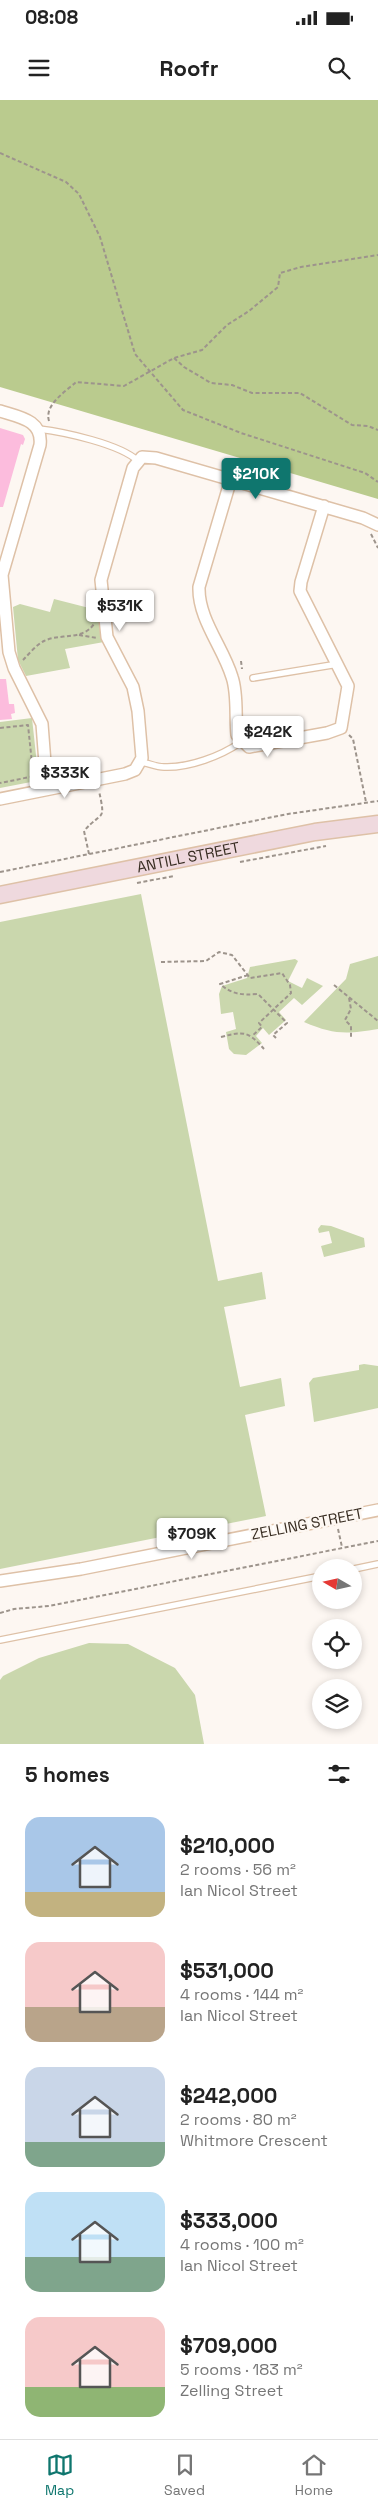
<!DOCTYPE html>
<html lang="en">
<head>
<meta charset="utf-8">
<style>
	body { margin:0; font-family:"Space Grotesk",sans-serif; background:#f2f2f2; color:#222; height:100vh; display:flex; flex-direction:column; font-size:19px; white-space:nowrap }
	* { box-sizing:border-box; margin:0 }
	p { font-size:16px; color:#767676 }
	.icon { flex:none; width:28px; height:28px; fill:none; stroke:currentColor; stroke-width:2; stroke-linecap:round; stroke-linejoin:round }
	.map { position:relative; height:1644px; overflow:hidden }
	.sheet { display:flex; flex-direction:column; background:#fff; flex:1 }
	.sheet>* { flex:none }
	.needle { width:32px; rotate:279deg }
	.buttons { position:absolute; left:312px; top:1459px; display:grid; gap:10px }
	.buttons a { display:grid; place-items:center; width:50px; height:50px; border-radius:50%; background:#fff; box-shadow:0 2px 8px #0003; font-size:25px }
	.price { position:absolute; translate:-50% -42px; padding:0 11px; border-radius:5px; background:#fff; color:#222; font-size:16px; line-height:32px; filter:drop-shadow(0 1px 2px #0008) }
	.price::after { content:''; position:absolute; left:50%; top:30px; width:15px; height:11px; margin-left:-8px; background:inherit; clip-path:polygon(0 0,100% 0,50% 100%) }
	.price.active { background:#0f766e; color:#fff }
	ul { padding:0; list-style:none }
	li { display:flex; align-items:center; gap:15px; height:125px; padding:0 25px }
	li span { display:grid; place-items:center; flex:none; width:140px; height:100px; border-radius:15px; color:#555 }
	li>.icon { margin-inline-start:auto }
	span .icon { width:60px; height:60px; fill:#fffc; stroke-width:1 }
	li b { font-size:21px }
	h2 { display:flex; justify-content:space-between; align-items:center; height:60px; padding:0 25px; font-size:21px }
	.status { display:flex; justify-content:space-between; align-items:center; height:35px; padding:0 25px; background:#fff; direction:ltr }
	.status svg { height:14px; fill:currentColor }
	header { display:flex; justify-content:space-between; align-items:center; height:65px; padding:0 25px; background:#fff; font-size:22px; font-weight:800 }
	.tab-bar { display:flex; justify-content:space-around; align-items:center; height:70px; border-top:1px solid #e0e0e0; background:#fff; font-size:14px; color:#767676 }
	.tab-bar a { display:grid; justify-items:center; gap:2px }
	.tab-bar .active { color:#0f766e }
	.map>svg:first-child { display:block }
	.green { fill:#cad7ad }
	.forest { fill:#bacb8e }
	.building { fill:#fcbcdd }
	.lines { fill:none; stroke-linecap:round; stroke-linejoin:round }
	.service-casing { stroke:#dec1a7; stroke-width:8 }
	.minor-casing { stroke:#dec1a7; stroke-width:14 }
	.secondary-casing { stroke:#dec1a7; stroke-width:19 }
	.path { stroke:#9d948c; stroke-width:2; stroke-dasharray:4 2.5; stroke-linecap:butt }
	.service { stroke:#fff; stroke-width:5.5 }
	.minor { stroke:#fff; stroke-width:11 }
	.secondary { stroke:#efd9de; stroke-width:16 }
	.labels { text-anchor:middle; stroke-width:5; stroke-linejoin:round; paint-order:stroke }
	.street-label { font-size:15px; fill:#382d22; stroke:#fdf7f2 }
</style>
</head>
<body>
<div class="status"><b>08:08</b><svg viewBox="0 0 49 12"><path d="M0 12V9h3v3zM5 12V6h3v6zM10 12V3h3v9zM15 12V0h3v12zM26 1h20v11H26zM47 4h2v5h-2z"/></svg></div>
<header><svg class="icon" aria-label="menu" viewBox="0 0 24 24"><path d="M4 6h16M4 12h16M4 18h16"/></svg>Roofr<svg class="icon" aria-label="search" viewBox="0 0 24 24"><circle cx="10" cy="10" r="6"/><path d="M15 15l6 6"/></svg></header>
<div class="map">
<svg width="378" height="1644" viewBox="0 0 378 1644">
	<rect width="100%" height="100%" fill="#fdf7f2"/>
	<path class="green" d="M54 499 97 510 99 503 104 542 65 549 70 568 26 576 18 560 13 507 20 504 50 512Z
		M32 618 38 674 31 682 0 688V622Z
		M141 794 218 1181 262 1172 266 1199 224 1207 240 1287 281 1278 285 1306 245 1315 266 1416 0 1469V822Z
		M378 856V929C347 934 334 935 304 922L346 879 350 864Z
		M295 859 298 861 288 881 302 888 307 878 323 886 302 905 294 898 279 912 286 920 269 935 263 928 256 936 262 943 246 955 234 954 229 949 226 932 236 929 233 912 221 914 219 894 222 886 247 878 250 867Z
		M321 1125 331 1126 364 1138 365 1147 324 1157 321 1146 332 1143 329 1131 319 1133 318 1129Z
		M364 1264 378 1266V1308L314 1322 309 1283 313 1278 359 1270V1265Z
		M89 1543 128 1544 175 1568 195 1595 204 1644H0V1580L3 1576 39 1558Z"/>
	<path class="forest" d="M0 0H378V399L0 287Z"/>
	<path class="building" d="M0 328 23 335 25 339 23 345 21 344 3 407H0Z
		M0 579H6L9 604H14L15 613 11 614 12 619 0 620Z"/>
	<g class="lines">
		<g class="service-casing">
			<path id="service" d="M39 329C64 332 120 344 138 361
				M253 578 338 564
				M141 662C148 663 156 667 164 667 189 668 221 656 241 642
				M354 1469 378 1464
				M0 1540 321 1476"/>
		</g>
		<g class="minor-casing">
			<path id="minor" d="M0 311C19 317 43 320 40 345L2 475 9 552 14 568 42 624 47 689
				M231 379 199 487C198 519 223 547 232 577 238 594 235 617 237 635L249 647 327 633 341 628 348 586 300 491 301 482 324 406
				M0 699 125 674 135 670 142 658 138 611 133 587 107 537 101 480 133 368 142 357 156 358 363 418 378 425
				M0 1481 81 1469 378 1410"/>
		</g>
		<g class="secondary-casing">
			<g id="secondary">
				<path id="s1" d="M0 795 315 732 378 724"/>
			</g>
		</g>
		<path class="path" d="M0 53 66 82 79 94 100 137 135 254 183 310 241 333 365 373 378 382
			M174 258 184 267 211 283 232 285 252 293H300L352 325 368 326 378 330
			M49 321C44 305 65 292 76 282L124 286 174 258 202 250 227 225 249 211 278 187 280 173 301 167 378 155
			M371 434 378 448
			M79 535 97 538
			M23 560C29 554 36 545 44 541 60 533 82 541 94 524
			M241 561 242 569
			M0 628 28 625 33 673 30 677 0 683
			M349 635 353 639 366 702
			M89 754 84 731C102 710 106 723 99 691
			M240 762 326 746
			M0 772 288 714 378 701
			M137 783 174 776
			M161 862 206 861 219 852 232 855 250 878 282 873 290 885 291 893 259 923 262 927 252 936
			M248 875 220 884C233 895 242 895 258 894L287 923 273 935 276 938
			M334 885 378 921
			M349 898 351 909 345 920 351 926V938
			M221 937C244 931 248 931 264 949
			M338 1429 342 1447
			M0 1513 14 1509 49 1506 378 1441"/>
		<use href="#service" class="service"/>
		<use href="#minor" class="minor"/>
		<use href="#secondary" class="secondary"/>
	</g>
	<g class="labels">
		<g class="street-label">
			<text dy="5" stroke="none"><textPath href="#s1" startOffset="192">ANTILL STREET</textPath></text>
			<text transform="translate(307 1424) rotate(-11)" y="5">ZELLING STREET</text>
		</g>
	</g>
</svg>
<div class="buttons">
<a><svg class="needle" viewBox="-14 -14 28 28"><path d="M0-13l5 13h-10z" fill="#e53935"/><path d="M0 13l5-13h-10z" fill="#767676"/></svg></a>
<a><svg class="icon" aria-label="locate" viewBox="0 0 24 24"><circle cx="12" cy="12" r="6"/><path d="M12 2v4M12 18v4M2 12h4M18 12h4"/></svg></a>
<a><svg class="icon" aria-label="layers" viewBox="0 0 24 24"><path d="M12 4l9 5-9 5-9-5zM3 14l9 5 9-5"/></svg></a>
</div>
<b class="price active" style="left:256px;top:400px">$210K</b>
<b class="price" style="left:120px;top:532px">$531K</b>
<b class="price" style="left:268px;top:658px">$242K</b>
<b class="price" style="left:65px;top:699px">$333K</b>
<b class="price" style="left:192px;top:1460px">$709K</b>
</div>
<section class="sheet">
<h2>5 homes<svg class="icon" aria-label="filters" viewBox="0 0 24 24"><path d="M4 7h16M4 17h16"/><circle cx="9" cy="7" r="2"/><circle cx="15" cy="17" r="2"/></svg></h2>
<ul>
<li><span style="background:linear-gradient(#a9c7e8 75%,#c2b280 0)"><svg class="icon" aria-label="home" viewBox="0 0 24 24"><path d="M3 11l9-7 9 7M6 9v11h12V9"/></svg></span><div><b>$210,000</b><p>2 rooms · 56 m²</p><p>Ian Nicol Street</p></div></li>
<li><span style="background:linear-gradient(#f6c9c9 65%,#b9a48a 0)"><svg class="icon" aria-label="home" viewBox="0 0 24 24"><path d="M3 11l9-7 9 7M6 9v11h12V9"/></svg></span><div><b>$531,000</b><p>4 rooms · 144 m²</p><p>Ian Nicol Street</p></div></li>
<li><span style="background:linear-gradient(#c9d6e8 75%,#7fa58c 0)"><svg class="icon" aria-label="home" viewBox="0 0 24 24"><path d="M3 11l9-7 9 7M6 9v11h12V9"/></svg></span><div><b>$242,000</b><p>2 rooms · 80 m²</p><p>Whitmore Crescent</p></div></li>
<li><span style="background:linear-gradient(#bfe0f5 65%,#7fa58c 0)"><svg class="icon" aria-label="home" viewBox="0 0 24 24"><path d="M3 11l9-7 9 7M6 9v11h12V9"/></svg></span><div><b>$333,000</b><p>4 rooms · 100 m²</p><p>Ian Nicol Street</p></div></li>
<li><span style="background:linear-gradient(#f6c9c9 70%,#8fb573 0)"><svg class="icon" aria-label="home" viewBox="0 0 24 24"><path d="M3 11l9-7 9 7M6 9v11h12V9"/></svg></span><div><b>$709,000</b><p>5 rooms · 183 m²</p><p>Zelling Street</p></div></li>
</ul>
</section>
<nav class="tab-bar">
<a class="active"><svg class="icon" aria-label="map" viewBox="0 0 24 24"><path d="M3 6l6-2 6 2 6-2v14l-6 2-6-2-6 2zM9 4v14M15 6v14"/></svg>Map</a>
<a><svg class="icon" aria-label="saved" viewBox="0 0 24 24"><path d="M7 4h10v16l-5-4-5 4z"/></svg>Saved</a>
<a><svg class="icon" aria-label="home" viewBox="0 0 24 24"><path d="M3 11l9-7 9 7M6 9v11h12V9"/></svg>Home</a>
</nav>
</body>
</html>
